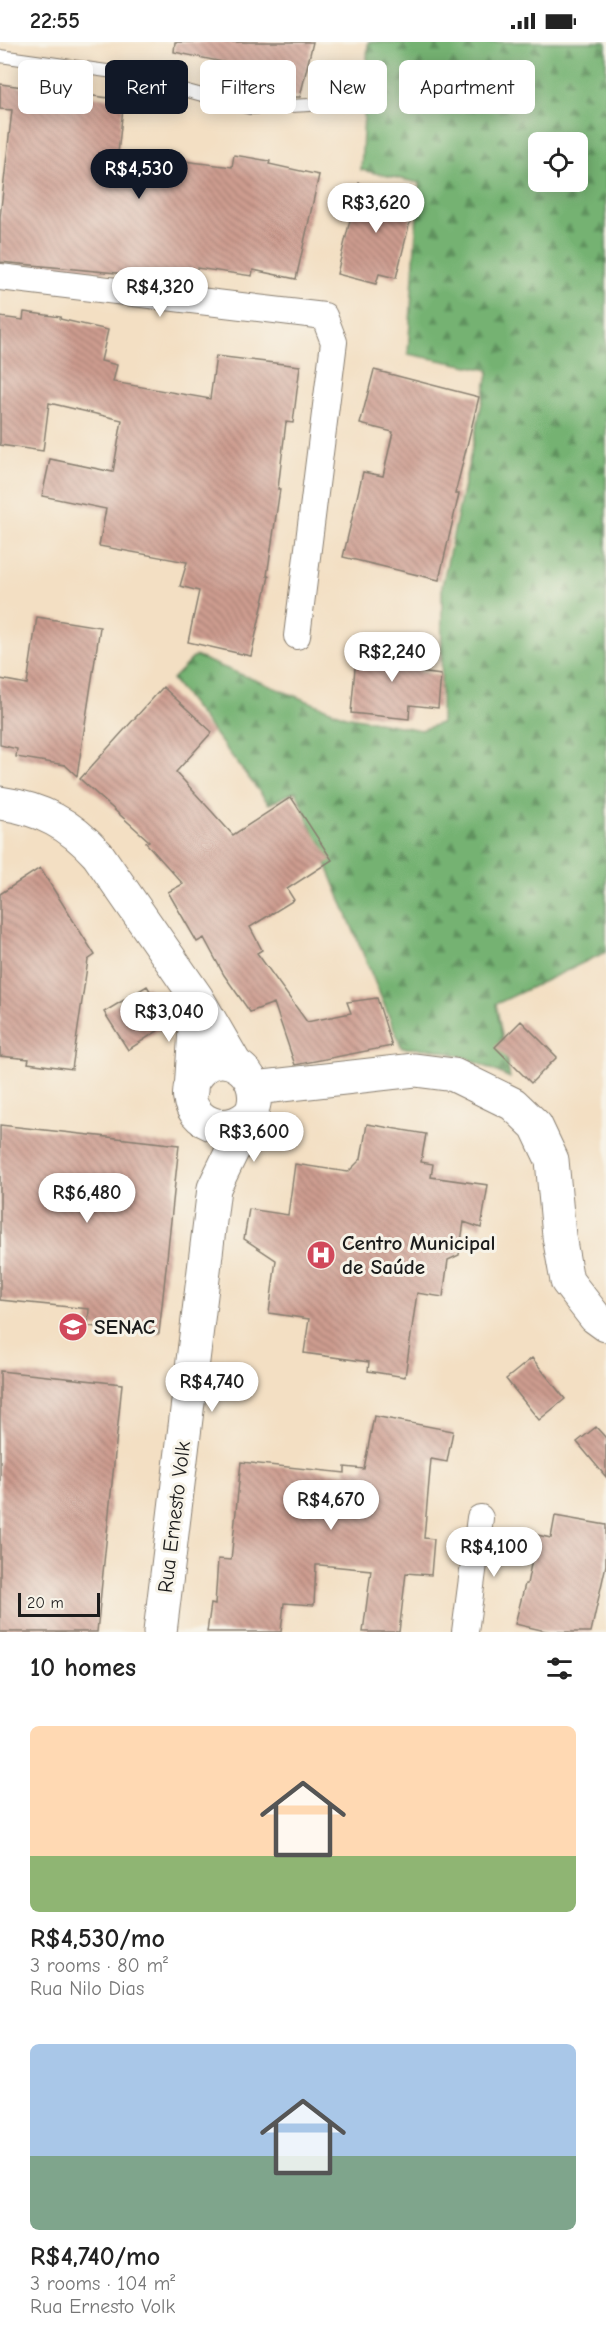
<!DOCTYPE html>
<html lang="en">
<head>
<meta charset="utf-8">
<style>
	body { margin:0; font-family:"Comic Neue",sans-serif; background:#f2f2f2; color:#222; height:100vh; display:flex; flex-direction:column; font-size:22px; white-space:nowrap }
	* { box-sizing:border-box; margin:0 }
	p { font-size:20px; color:#767676 }
	.icon { flex:none; width:33px; height:33px; fill:none; stroke:currentColor; stroke-width:2; stroke-linecap:round; stroke-linejoin:round }
	.map { position:relative; height:1590px; overflow:hidden }
	.sheet { display:flex; flex-direction:column; background:#fff; flex:1 }
	.sheet>* { flex:none }
	.hud { position:absolute; left:18px; top:18px; width:570px; height:54px; display:flex; gap:12px }
	.tools { position:absolute; left:528px; top:90px; display:grid; gap:12px }
	.tools a { display:grid; place-items:center; width:60px; height:60px; border-radius:9px; background:#fff; box-shadow:0 3px 15px #0003; font-size:30px }
	.scale { position:absolute; left:18px; bottom:15px; width:82px; box-sizing:border-box; padding-left:6px; border:3px solid #1c1c1c; border-top:0; font-size:16px; line-height:21px; white-space:nowrap; color:#1c1c1c; -webkit-text-stroke:4px #f7f3e8; paint-order:stroke }
	.price { position:absolute; translate:-50% -51px; padding:0 14px; border-radius:21px; background:#fff; color:#222; font-size:20px; line-height:39px; filter:drop-shadow(0 2px 3px #0008) }
	.price::after { content:''; position:absolute; left:50%; top:36px; width:18px; height:14px; margin-left:-9px; background:inherit; clip-path:polygon(0 0,100% 0,50% 100%) }
	.price.active { background:#111827; color:#fff }
	ul { padding:0; list-style:none }
	li { display:grid; align-content:center; gap:12px; height:318px; padding:0 30px }
	li span { display:grid; place-items:center; height:186px; border-radius:9px; color:#555 }
	li>.icon { margin-inline-start:auto }
	span .icon { width:108px; height:108px; fill:#fffc; stroke-width:1 }
	li b { font-size:26px }
	h2 { display:flex; justify-content:space-between; align-items:center; height:72px; padding:0 30px; font-size:26px }
	.pill { padding:0 21px; border-radius:9px; background:#fff; box-shadow:0 3px 15px #0003; font-size:21px; line-height:54px }
	.pill.active { background:#111827; color:#fff }
	.status { display:flex; justify-content:space-between; align-items:center; height:42px; padding:0 30px; background:#fff; direction:ltr }
	.status svg { height:16px; fill:currentColor }
	.map>svg:first-child { display:block }
	.forest { fill:url(#forest-firs); stroke:#486747; stroke-width:1.5; fill-rule:evenodd }
	.building { fill:url(#building-back-hatch) }
	.lines { fill:none; stroke-linecap:round; stroke-linejoin:round }
	.lane-casing { stroke:#887e70; stroke-width:14 }
	.street-casing { stroke:#887e70; stroke-width:28 }
	.secondary-casing { stroke:#887e70; stroke-width:35 }
	.lane { stroke:#fff; stroke-width:12 }
	.street { stroke:#fff; stroke-width:26 }
	.secondary { stroke:#fff; stroke-width:33 }
	.labels { text-anchor:middle; stroke-width:6; stroke-linejoin:round; paint-order:stroke }
	.poi-label { font-size:21px; font-weight:bold; fill:#1c1c1c; stroke:#f7f3e8; text-anchor:start }
	.street-label { font-size:21px; fill:#1c1c1c; stroke:#f7f3e8 }
</style>
</head>
<body>
<div class="status"><b>22:55</b><svg viewBox="0 0 49 12"><path d="M0 12V9h3v3zM5 12V6h3v6zM10 12V3h3v9zM15 12V0h3v12zM26 1h20v11H26zM47 4h2v5h-2z"/></svg></div>
<div class="map">
<svg width="606" height="1590" viewBox="0 0 606 1590">
	<defs>
		<pattern id="forest-firs" width="22" height="20" patternUnits="userSpaceOnUse" patternTransform="scale(1.5)"><rect width="22" height="20" fill="#74b272"/><path d="M5 1l3.5 6h-7zM16 11l3.5 6h-7z" fill="#5e905d"/></pattern>
		<pattern id="building-back-hatch" width="6" height="6" patternUnits="userSpaceOnUse" patternTransform="scale(1.5)"><rect width="6" height="6" fill="#cd9c8f"/><path d="M-1 5l2 2M0 0l6 6M5-1l2 2" fill="none" stroke="#a67e74"/></pattern>
	</defs>
	<rect width="100%" height="100%" fill="#f7f3e8"/>
	<filter id="ink" filterUnits="userSpaceOnUse"><feTurbulence type="fractalNoise" baseFrequency=".0167" numOctaves="2"/><feDisplacementMap in="SourceGraphic" scale="12" xChannelSelector="R" yChannelSelector="G"/><feConvolveMatrix kernelMatrix="1 2 1 2 8 2 1 2 1" color-interpolation-filters="sRGB"/></filter>
	<filter id="wash" filterUnits="userSpaceOnUse"><feTurbulence type="fractalNoise" baseFrequency=".008" numOctaves="4" result="noise"/><feDisplacementMap in="SourceGraphic" scale="24" xChannelSelector="R" yChannelSelector="G"/><feGaussianBlur stdDeviation="1.35" result="paint"/><feColorMatrix in="noise" values="0 0 0 0 0 0 0 0 0 0 0 0 0 0 0 0 0 1.4 0 .05"/><feComposite in="paint" operator="in"/></filter>
	<g filter="url(#wash)">
		<rect width="100%" height="100%" fill="#f3dfc3"/>
		<path class="forest" d="M368 0H606V910L496 962 510 1036 467 1016 434 1007 402 1006 296 749 269 762 172 637 195 614 345 674 421 688 441 681 442 544 489 328 408 312 419 141 361 128ZM538 100H578V140H538Z"/>
		<g id="blocks">
			<path class="building" d="M175 0H313L300 55H296L243 45 247 25 174 10Z
				M0 42 124 58 118 111 232 125 234 113 270 119 269 122 319 133 296 237 253 228 252 234 197 226 195 243 127 235V232L0 220V175L12 68 0 67Z
				M359 141 416 155 396 236 379 232 376 242 337 232Z
				M24 270 61 275 60 277 108 288 101 319 117 323 113 340 210 357 216 314 300 324 293 381 286 380 278 447H280L267 534H269L251 614 188 600 199 549 180 544 187 520 99 504 106 467 42 454 50 417 113 430 122 378 49 361 43 409 0 403V275L23 278Z
				M374 328 479 355 455 452H459L439 538 343 515 363 430 383 434 393 390 360 382Z
				M37 575 100 585 77 734 65 723 16 715 17 707 0 703V637L27 642Z
				M357 604 421 610 419 630 441 633 438 666 410 663 409 677 351 671Z
				M163 645 212 690 176 730 233 793 291 755 332 818 287 847 294 858 250 885 262 908 257 911 307 980 351 971 347 960 377 956 392 1004 295 1023 274 961 250 970 224 933 204 896 197 900 168 850 183 842 146 801 149 799 80 737Z
				M40 826 95 913 88 918 72 1027 28 1021 29 1017 0 1014V852Z
				M147 944 170 981 128 1008 104 970Z
				M521 979 557 1015 531 1041 495 1005Z
				M367 1082 426 1092 421 1120 433 1122 431 1135 488 1143 481 1186 464 1180 459 1213 448 1218 443 1255 417 1251 405 1335 368 1329 369 1320 304 1311 309 1277 269 1271 276 1218 244 1197 249 1167 288 1173 295 1122 348 1130 361 1117Z
				M0 1083 179 1103 159 1292 88 1284 89 1267 0 1258Z
				M532 1316 565 1357 539 1378 506 1337Z
				M0 1329 122 1342 97 1590H0Z
				M374 1374 453 1389 447 1420 431 1417 424 1496 434 1497 431 1533 406 1531 399 1590H363L371 1528 320 1523H316L314 1563 284 1561 281 1590H207L211 1562 215 1563 218 1517 231 1518 241 1420 345 1431V1425L364 1427Z
				M596 1385 606 1396V1435L577 1400Z
				M555 1474 606 1483V1523L591 1590H550L515 1582 525 1542H527L537 1493 551 1496Z"/>
		</g>
	</g>
	<g filter="url(#ink)">
		<use href="#blocks" fill-opacity="0" stroke="#887e70" stroke-width="1.5"/>
		<g class="lines">
			<g class="lane-casing">
				<path id="lane" d="M0 14 121 31 250 66 310 63"/>
			</g>
			<g class="street-casing">
				<path id="street" d="M0 235 324 274 334 300 297 594
					M465 1590 480 1476"/>
			</g>
			<g class="secondary-casing">
				<path id="secondary" d="M0 761C42 767 70 782 98 813L197 956 236 1023
					M255 1046 415 1028 454 1033 513 1062 536 1084 552 1118 559 1194 567 1239 595 1275 606 1283
					M191 1049 197 956
					M160 1590 214 1146 253 1066C263 1031 223 1002 198 1031 171 1063 214 1102 248 1074"/>
			</g>
			<use href="#lane" class="lane"/>
			<use href="#street" class="street"/>
			<use href="#secondary" class="secondary"/>
		</g>
	</g>
	<defs>
		<g id="hospital-disc" transform="scale(1.5)"><circle r="9.5" fill="#d1495b" stroke="#f7f3e8"/><path d="M-5-5h3v3.5h4V-5h3V5h-3V1.5h-4V5h-3Z" fill="#fff"/></g>
		<g id="university-disc" transform="scale(1.5)"><circle r="9.5" fill="#d1495b" stroke="#f7f3e8"/><path d="M0-5L7-2L0 1L-7-2ZM-4 1L0 2.5L4 1V4Q0 6-4 4Z" fill="#fff"/></g>
	</defs>
	<g fill-rule="evenodd">
		<use href="#hospital-disc" x="321" y="1213"/>
		<use href="#university-disc" x="73" y="1285"/>
	</g>
	<g class="labels">
		<g class="poi-label">
			<text x="342" y="1208">Centro Municipal<tspan x="342" dy="24">de Saúde</tspan></text>
			<text x="94" y="1292">SENAC</text>
		</g>
		<g class="street-label">
			<text transform="translate(174 1475) rotate(-83)" y="7">Rua Ernesto Volk</text>
		</g>
	</g>
</svg>
<div class="tools">
<a><svg class="icon" aria-label="locate" viewBox="0 0 24 24"><circle cx="12" cy="12" r="6"/><path d="M12 2v4M12 18v4M2 12h4M18 12h4"/></svg></a>
</div>
<div class="scale">20 m</div>
<b class="price active" style="left:139px;top:158px">R$4,530</b>
<b class="price" style="left:376px;top:192px">R$3,620</b>
<b class="price" style="left:160px;top:276px">R$4,320</b>
<b class="price" style="left:392px;top:641px">R$2,240</b>
<b class="price" style="left:169px;top:1001px">R$3,040</b>
<b class="price" style="left:254px;top:1121px">R$3,600</b>
<b class="price" style="left:87px;top:1182px">R$6,480</b>
<b class="price" style="left:212px;top:1371px">R$4,740</b>
<b class="price" style="left:331px;top:1489px">R$4,670</b>
<b class="price" style="left:494px;top:1536px">R$4,100</b>
<div class="hud">
<a class="pill">Buy</a>
<a class="pill active">Rent</a>
<a class="pill">Filters</a>
<a class="pill">New</a>
<a class="pill">Apartment</a>
</div>
</div>
<section class="sheet">
<h2>10 homes<svg class="icon" aria-label="filters" viewBox="0 0 24 24"><path d="M4 7h16M4 17h16"/><circle cx="9" cy="7" r="2"/><circle cx="15" cy="17" r="2"/></svg></h2>
<ul>
<li><span style="background:linear-gradient(#ffd9b3 70%,#8fb573 0)"><svg class="icon" aria-label="home" viewBox="0 0 24 24"><path d="M3 11l9-7 9 7M6 9v11h12V9"/></svg></span><div><b>R$4,530/mo</b><p>3 rooms · 80 m²</p><p>Rua Nilo Dias</p></div></li>
<li><span style="background:linear-gradient(#a9c7e8 60%,#7fa58c 0)"><svg class="icon" aria-label="home" viewBox="0 0 24 24"><path d="M3 11l9-7 9 7M6 9v11h12V9"/></svg></span><div><b>R$4,740/mo</b><p>3 rooms · 104 m²</p><p>Rua Ernesto Volk</p></div></li>
</ul>
</section>
</body>
</html>
